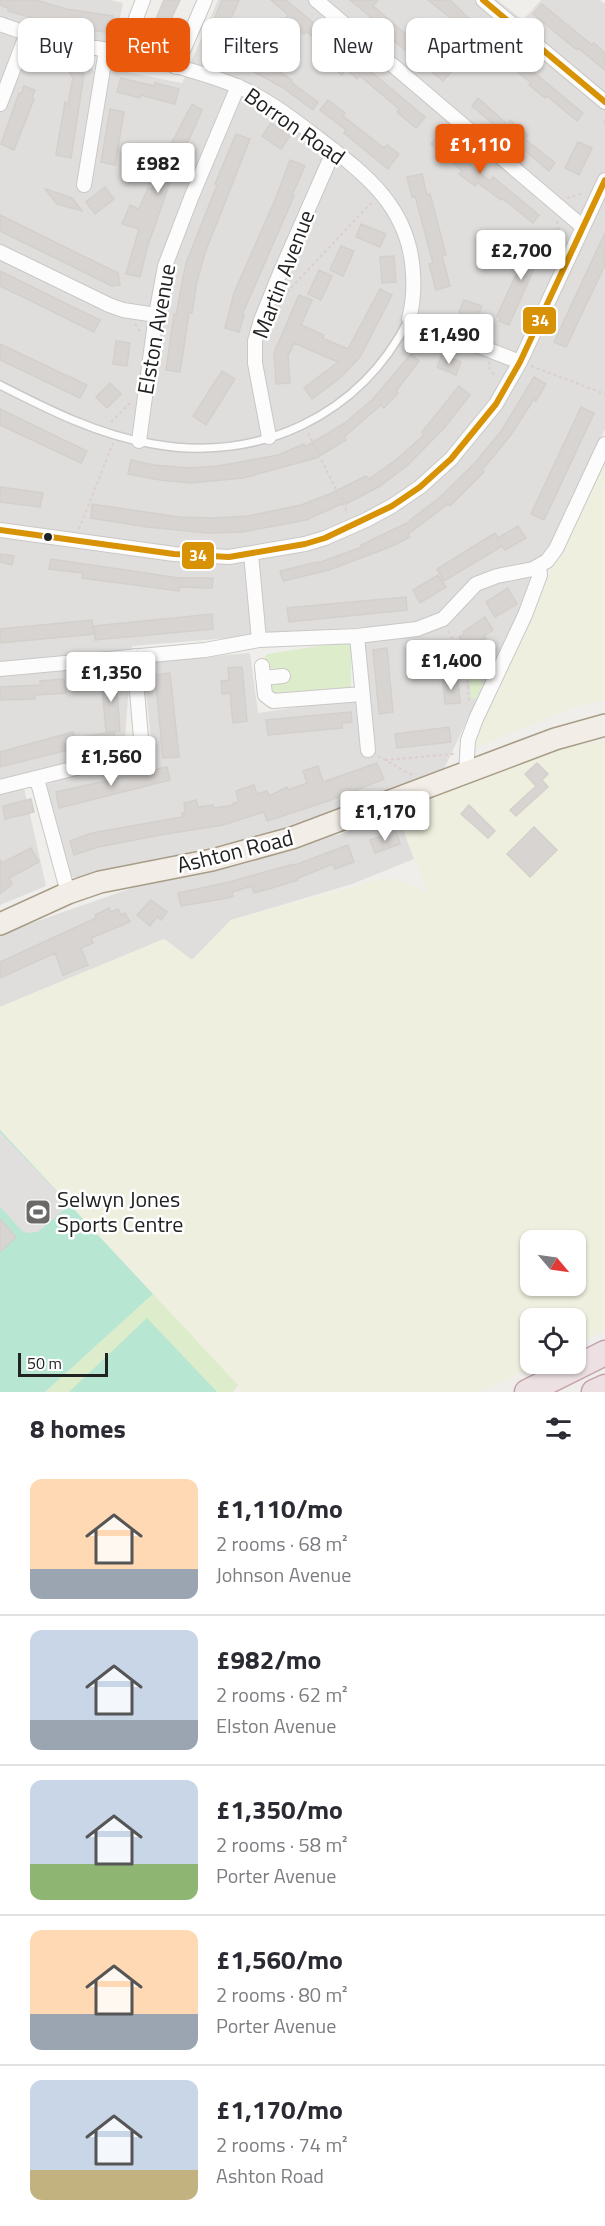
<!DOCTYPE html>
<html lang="en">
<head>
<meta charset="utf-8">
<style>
	body { margin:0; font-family:"Titillium Web",sans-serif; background:#f2f2f3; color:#2b2b33; height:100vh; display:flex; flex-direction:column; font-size:22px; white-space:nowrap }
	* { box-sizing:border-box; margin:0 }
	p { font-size:20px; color:#7c7c81 }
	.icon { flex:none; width:33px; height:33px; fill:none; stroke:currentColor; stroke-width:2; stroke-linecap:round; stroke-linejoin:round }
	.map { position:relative; height:1392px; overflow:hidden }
	.side { display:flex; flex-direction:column; background:#fff; flex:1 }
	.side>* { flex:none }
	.top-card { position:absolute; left:18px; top:18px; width:570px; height:54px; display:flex; gap:12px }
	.needle { width:39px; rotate:119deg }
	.controls { position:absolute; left:520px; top:1230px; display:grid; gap:12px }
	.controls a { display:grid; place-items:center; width:66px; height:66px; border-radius:12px; background:#fff; box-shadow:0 2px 4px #0004; font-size:30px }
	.scale { position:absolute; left:18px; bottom:15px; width:90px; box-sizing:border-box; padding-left:6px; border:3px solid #222; border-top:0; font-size:16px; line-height:21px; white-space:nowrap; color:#222; -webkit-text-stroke:4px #fff; paint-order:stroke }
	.price { position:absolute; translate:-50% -51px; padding:0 14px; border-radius:6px; background:#fff; color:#222; font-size:20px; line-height:39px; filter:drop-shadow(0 2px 3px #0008) }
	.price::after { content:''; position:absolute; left:50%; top:36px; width:18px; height:14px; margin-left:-9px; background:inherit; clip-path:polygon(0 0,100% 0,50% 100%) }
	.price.active { background:#ea580c; color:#fff }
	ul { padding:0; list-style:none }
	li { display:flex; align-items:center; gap:18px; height:150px; padding:0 30px }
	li+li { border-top:2px solid #e1e1e2 }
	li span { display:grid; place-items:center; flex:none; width:168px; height:120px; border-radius:12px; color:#555 }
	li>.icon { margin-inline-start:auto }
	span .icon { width:72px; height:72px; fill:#fffc; stroke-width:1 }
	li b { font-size:26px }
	h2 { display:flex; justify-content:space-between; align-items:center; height:72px; padding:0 30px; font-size:26px }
	.chip { padding:0 21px; border-radius:12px; background:#fff; box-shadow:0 2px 4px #0004; font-size:21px; line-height:54px }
	.chip.active { background:#ea580c; color:#fff }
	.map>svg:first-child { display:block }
	.residential { fill:#dfdedc }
	.farmland { fill:#efefdf; fill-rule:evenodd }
	.grass { fill:#ddeccb }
	.pitch { fill:#b7e6d2 }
	.parking { fill:#e0dfde }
	.building { fill:#d7d4d2; stroke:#d3d0cc; stroke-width:1.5 }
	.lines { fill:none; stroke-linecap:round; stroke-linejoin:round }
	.lane-casing { stroke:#c9c8c7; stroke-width:10 }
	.street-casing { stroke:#c9c8c7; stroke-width:16 }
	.primary-casing { stroke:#a79c86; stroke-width:24 }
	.highway-casing { stroke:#c5a2ac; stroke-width:27 }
	.path { stroke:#dccecd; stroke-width:2; stroke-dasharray:3 3; stroke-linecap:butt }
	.lane { stroke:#fdfcfc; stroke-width:7 }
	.street { stroke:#fdfcfc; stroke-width:14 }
	.primary { stroke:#f3ede7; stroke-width:21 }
	.highway { stroke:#ece0e2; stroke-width:24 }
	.bus-1-casing { stroke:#fff; stroke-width:10 }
	.bus-1 { stroke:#d79205; stroke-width:6 }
	.bus-dot { fill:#222; stroke:#fff; stroke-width:2 }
	.labels { text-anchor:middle; stroke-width:5; stroke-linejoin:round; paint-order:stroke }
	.street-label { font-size:22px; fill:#222; stroke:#fff }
	.poi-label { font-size:22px; fill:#222; stroke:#fff; text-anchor:start }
	.line-badge { stroke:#fff; stroke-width:2 }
	.badge-label { font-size:16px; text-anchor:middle; font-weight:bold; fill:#fff }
</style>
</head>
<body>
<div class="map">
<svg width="605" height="1392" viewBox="0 0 605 1392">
	<rect width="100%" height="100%" fill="#f0eeeb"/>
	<path class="residential" d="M0 0H110L123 3 114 45 47 31 0 16Z
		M218 0H497L523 20 541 0H600L605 4V429L443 771 272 833 80 878 70 877 41 786 152 749 143 662 250 653 258 713 364 697 363 627 132 646 124 751 22 779 46 886 0 905V32L35 45 81 56 94 71 111 69 182 83Z
		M396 810 414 859 352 884 231 920 192 960 164 939 0 1007V935L9 931 158 879 344 833Z"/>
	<path class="farmland" d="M605 453V700L577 706 471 750 472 741Z
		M605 741V1331L576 1345V1318H531V1364H539L481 1392H244L0 1130V1007L164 939 192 960 231 920 380 879H392L406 882 428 894 396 810 560 746ZM531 1240H576V1286H531Z"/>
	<path class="grass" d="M351 641V689L281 695 272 694 268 683 283 670 267 668 263 660 267 654Z
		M468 661 485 688 479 698 471 699Z
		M153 1294 238 1385 233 1392H45Z"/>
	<path class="pitch" d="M0 1130 153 1294 45 1392H0Z
		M147 1318 217 1392H69Z"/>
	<path class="parking" d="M0 1132 70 1205 38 1232 28 1233 22 1231 0 1207Z"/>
	<path class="building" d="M0 0H36L66 9 113 16 110 33 50 23 8 11V8L0 5Z
		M164 0H180L165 32 153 26Z
		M222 0H239L223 37 209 32Z
		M271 0H286L425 117 416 128 397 112 399 109 360 76 357 79 346 69 342 75 334 68 341 60 306 31 304 34 286 18 288 15Z
		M350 0H378L373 6 431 56 433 55 452 71 443 81 371 22 373 19Z
		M428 0H450L485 34 473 48 451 29 457 23Z
		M542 4 592 45 594 43 605 53V70L578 48 577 50 533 14Z
		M233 50 264 65 266 62 292 80 291 82 318 102 313 110 282 87 229 59Z
		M508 51 583 113 577 121 547 96 545 98 529 85 531 83 501 58Z
		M41 55 74 61 84 74 71 158 56 155 65 102 68 104 73 78 68 70 44 66 39 69 33 61Z
		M121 78 154 86 155 83 179 89 175 104 141 95 140 98 117 92Z
		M24 86 35 90 32 98 34 99 14 150 1 144 19 93 21 94Z
		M478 98 507 124 510 120 528 135 525 139 555 163 549 171 472 106Z
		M328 100 345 113 343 116 384 148 387 145 399 154 388 169 344 133 346 130 320 110Z
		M192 104 202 110 168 188 147 248 140 277 126 274 139 229 122 224 130 205 139 209 148 188 152 189 169 148Z
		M110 109 124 112 115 165 101 162Z
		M271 123 290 136 281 149 262 136Z
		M443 130 465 149 459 156 490 181 493 177 539 215 533 223 502 198 501 200 478 183 475 186 459 174 462 171 431 144Z
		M236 134 250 139 205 253 197 281 192 313H189L180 372 166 370 174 314 176 315 186 263 217 185 215 184Z
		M578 142 592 148 579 175 565 168Z
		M290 160 305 166 292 195 294 196 242 315H244L239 332 225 328 234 293 275 200Z
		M422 174 427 195 430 194 446 255 442 256 450 286 436 290 429 264 433 263 415 196 412 197 407 177Z
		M105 187 114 199 95 214 86 202Z
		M45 189 72 198 82 211 57 204Z
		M0 215 118 273 120 285 112 286 0 231Z
		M361 224 386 234 380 247 356 237Z
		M605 233V265L566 347 554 342Z
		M534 236 546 242 509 325 499 321 501 318 497 316Z
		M341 246 354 251 343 276 330 270Z
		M394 256 396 282 382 283 380 257Z
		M319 270 332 276 321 300 308 294Z
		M0 271 100 320 94 332 0 286Z
		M380 289 392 295 360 357 340 378 312 399 304 388 338 362 294 343 288 356 290 383 276 384 274 353 299 295 312 300 301 325 324 335 322 338 348 349Z
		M464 300 482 306 477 319 459 312Z
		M116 341 130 343 127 366 113 364Z
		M0 344 87 385 80 398 0 360Z
		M411 354 419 361 396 391 398 393 384 408 381 405 344 437 346 440 316 458 243 478 191 483 160 480 128 474 131 460 154 465 189 468 218 466 278 455 304 444 305 447 345 423 373 399Z
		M442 355 461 362 456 375 437 367Z
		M222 371 235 379 206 425 193 416Z
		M534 377 546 384 536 401 534 399 510 436 482 470 484 472 450 506 448 504 408 534 410 537 390 547 329 570 283 581 280 571 317 562 318 563 362 547 361 545 411 521 410 520 438 499 475 463 502 430Z
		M110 383 121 394 107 408 96 397Z
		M459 386 470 395 444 428 408 465 380 486 346 504V502L306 520 242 532 209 533 147 527 91 518 92 504 179 517 212 518 248 516 301 505 332 493 366 476 369 479 397 459 424 435 422 432Z
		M581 407 594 413 544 520 531 514Z
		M0 409 87 451 81 463 0 425Z
		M0 487 43 493 40 507 0 502Z
		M518 526 526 538 505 550 502 546 444 581 437 569 495 533 498 538Z
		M0 554 14 556 12 565 0 562Z
		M51 559 179 578H213L212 588 179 587V591L82 578 83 573 49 569Z
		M438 575 446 587 420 603 413 590Z
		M508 588 517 604 495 617 486 602Z
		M406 597 407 610 289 622 287 608Z
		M212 614 213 629 95 640 94 626Z
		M485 617 493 630 484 636 486 638 466 650 459 637 464 634 463 632Z
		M92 620 94 634 0 643V629Z
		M447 642 448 657 414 660 412 645Z
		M387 648 393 712 379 714 373 650Z
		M242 667 247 721 233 723 230 693 222 694 221 681 229 680 228 668Z
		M170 673 179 757 163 758 155 675Z
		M112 674V678L116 677 120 731 106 732 101 675Z
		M458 678 460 703 445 704 443 679Z
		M64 679 66 693 35 695V699L0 700V687L40 685V681Z
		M351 712 352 722 342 723V728L268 735 266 720Z
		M449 727 451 742 397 748 395 734Z
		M73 732 75 738 114 732 115 741 79 747 0 767V752Z
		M377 763 384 779 328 801 267 821 264 812 223 825 160 835 98 847 74 855 70 841 92 833 182 817V813H185L184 803 196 800 198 807 213 805 214 808 234 805 233 803 239 802 236 791 254 785 257 794 267 791 269 796 287 787 288 790 307 783 303 771 318 766 323 782Z
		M537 763 548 774 542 780 548 787 516 816 510 810 536 786 525 774Z
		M167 767 170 780 59 808 56 792Z
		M31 799 34 812 5 819 3 806Z
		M469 805 495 831 488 838 461 814Z
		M534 827 557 850 530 877 507 854Z
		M396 831 400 844 375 853 370 840Z
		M348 845 354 862 335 869 333 864 298 878V880L269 889 254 893 252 886 232 892 233 896 228 898 181 906 178 893 229 882 294 864 295 865Z
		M31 848 39 862 9 878 12 884 0 894V860L2 863Z
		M151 900 167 912 161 920 157 917 150 926 137 915Z
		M109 908 111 912 118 909 121 915 125 913 130 922 91 938 93 943 81 948 88 965 63 975 55 953 0 978V962L96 918 95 915Z
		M0 1219 16 1237 0 1252Z"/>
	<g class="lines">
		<g class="lane-casing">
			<path id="lane" d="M0 385C49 410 98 435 153 444 259 463 360 416 409 319"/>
		</g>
		<g class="street-casing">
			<path id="street" d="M316 0 583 227
				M483 0 605 102
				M0 24C24 33 49 40 75 45 92 48 111 49 129 54 162 62 197 71 229 83 260 94 288 115 314 135 364 173 410 206 413 274 414 289 413 304 409 319L520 362
				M127 53 133 26 143 0
				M176 67 205 0
				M0 104 27 33
				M84 185 106 50
				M0 252 109 305 123 310 156 315
				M269 437 255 363V341L261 320 280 273 334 150
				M139 441 156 315 165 266 191 198 238 86
				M0 530 174 554 229 557 305 544 325 538 366 520 392 506 420 487 451 459 496 404 520 362 605 180
				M251 554 259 640
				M357 636 368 750
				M262 666 265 695 273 701 362 694
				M0 669 205 650 259 640 357 636 417 629 443 619 476 584 497 576 533 569 547 561 556 549 605 444
				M263 678 283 676
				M466 773 468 740 476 719 525 615 540 575 539 566
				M37 779 68 893
				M0 787 132 754 140 745 141 738 134 656"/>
		</g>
		<g class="primary-casing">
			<path id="primary" d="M0 924 68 893 100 882 212 860 292 838 555 739 605 725"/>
		</g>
		<g class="highway-casing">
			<path id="highway" d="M527 1392 605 1353
				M594 1392 605 1387"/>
		</g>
		<path class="path" d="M145 27 175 40
			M605 120V124
			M567 198 580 194 584 197
			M557 221 560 236 564 239
			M287 292 372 202
			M135 324 142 334
			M490 362 488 366 496 378
			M531 366 605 394
			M111 422 129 404 132 403
			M308 433 348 514
			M79 529 113 443
			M448 631 466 661 469 700H472
			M378 756 412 775
			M385 760 454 754"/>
		<use href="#lane" class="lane"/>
		<use href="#street" class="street"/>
		<use href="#primary" class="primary"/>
		<use href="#highway" class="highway"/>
		<g class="bus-1-casing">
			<path id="bus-1" d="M483 0 605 102
				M0 530 174 554 229 557 305 544 325 538 392 506 420 487 451 459 496 404 520 362 605 180"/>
		</g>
		<use href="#bus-1" class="bus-1"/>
	</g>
	<defs>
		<g id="stadium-square" transform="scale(1.35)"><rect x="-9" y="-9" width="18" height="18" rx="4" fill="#6a6968" stroke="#fff"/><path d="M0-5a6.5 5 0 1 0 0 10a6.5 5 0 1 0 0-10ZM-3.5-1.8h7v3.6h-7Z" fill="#fff"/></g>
	</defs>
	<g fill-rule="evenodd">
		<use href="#stadium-square" x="38" y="1212"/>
	</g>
	<circle class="bus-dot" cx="48" cy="537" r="5"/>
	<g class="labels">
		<g class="street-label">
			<text transform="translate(295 126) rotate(35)" y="8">Borron Road</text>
			<text transform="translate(283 274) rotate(-69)" y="8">Martin Avenue</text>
			<text transform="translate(156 329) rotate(-80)" y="8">Elston Avenue</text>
			<text transform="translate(235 851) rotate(-14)" y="8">Ashton Road</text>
		</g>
		<g class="poi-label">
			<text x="57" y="1207">Selwyn Jones<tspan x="57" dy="25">Sports Centre</tspan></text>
		</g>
	</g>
	<g class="line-badge">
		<rect x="522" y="306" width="35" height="29" rx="6" fill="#d79205"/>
		<rect x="181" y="541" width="34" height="29" rx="6" fill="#d79205"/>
	</g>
	<g class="badge-label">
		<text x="540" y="326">34</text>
		<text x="198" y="561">34</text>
	</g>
</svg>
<div class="controls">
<a><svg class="needle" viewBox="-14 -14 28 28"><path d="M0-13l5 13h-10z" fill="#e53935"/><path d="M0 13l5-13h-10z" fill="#7c7c81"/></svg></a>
<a><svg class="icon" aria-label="locate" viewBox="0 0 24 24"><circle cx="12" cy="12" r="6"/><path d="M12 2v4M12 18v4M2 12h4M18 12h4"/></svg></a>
</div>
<div class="scale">50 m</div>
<b class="price active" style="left:480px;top:175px">£1,110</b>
<b class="price" style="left:158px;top:194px">£982</b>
<b class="price" style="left:521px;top:281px">£2,700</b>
<b class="price" style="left:449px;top:365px">£1,490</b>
<b class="price" style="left:451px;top:691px">£1,400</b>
<b class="price" style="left:111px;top:703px">£1,350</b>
<b class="price" style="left:111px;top:787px">£1,560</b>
<b class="price" style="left:385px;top:842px">£1,170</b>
<div class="top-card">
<a class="chip">Buy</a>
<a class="chip active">Rent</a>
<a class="chip">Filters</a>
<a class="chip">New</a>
<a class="chip">Apartment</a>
</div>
</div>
<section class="side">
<h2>8 homes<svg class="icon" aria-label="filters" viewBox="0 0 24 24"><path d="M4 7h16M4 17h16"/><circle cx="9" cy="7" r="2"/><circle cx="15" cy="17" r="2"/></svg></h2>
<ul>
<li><span style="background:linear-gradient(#ffd9b3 75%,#9aa5b1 0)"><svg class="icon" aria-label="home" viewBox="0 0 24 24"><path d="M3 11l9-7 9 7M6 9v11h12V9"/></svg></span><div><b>£1,110/mo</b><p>2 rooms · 68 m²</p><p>Johnson Avenue</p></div></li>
<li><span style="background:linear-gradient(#c9d6e8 75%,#9aa5b1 0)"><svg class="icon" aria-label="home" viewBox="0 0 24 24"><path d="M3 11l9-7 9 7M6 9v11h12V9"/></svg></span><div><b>£982/mo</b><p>2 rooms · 62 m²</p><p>Elston Avenue</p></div></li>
<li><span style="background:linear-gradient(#c9d6e8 70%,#8fb573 0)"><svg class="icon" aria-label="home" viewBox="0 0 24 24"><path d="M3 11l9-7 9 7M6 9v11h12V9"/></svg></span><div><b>£1,350/mo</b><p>2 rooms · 58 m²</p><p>Porter Avenue</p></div></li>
<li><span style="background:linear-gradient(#ffd9b3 70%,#9aa5b1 0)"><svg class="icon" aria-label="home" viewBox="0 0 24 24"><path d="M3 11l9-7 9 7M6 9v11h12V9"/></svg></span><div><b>£1,560/mo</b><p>2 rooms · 80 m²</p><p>Porter Avenue</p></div></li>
<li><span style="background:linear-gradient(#c9d6e8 75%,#c2b280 0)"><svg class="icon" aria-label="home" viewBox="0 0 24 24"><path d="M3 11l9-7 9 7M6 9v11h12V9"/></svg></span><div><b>£1,170/mo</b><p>2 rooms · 74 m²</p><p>Ashton Road</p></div></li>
</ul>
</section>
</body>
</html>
